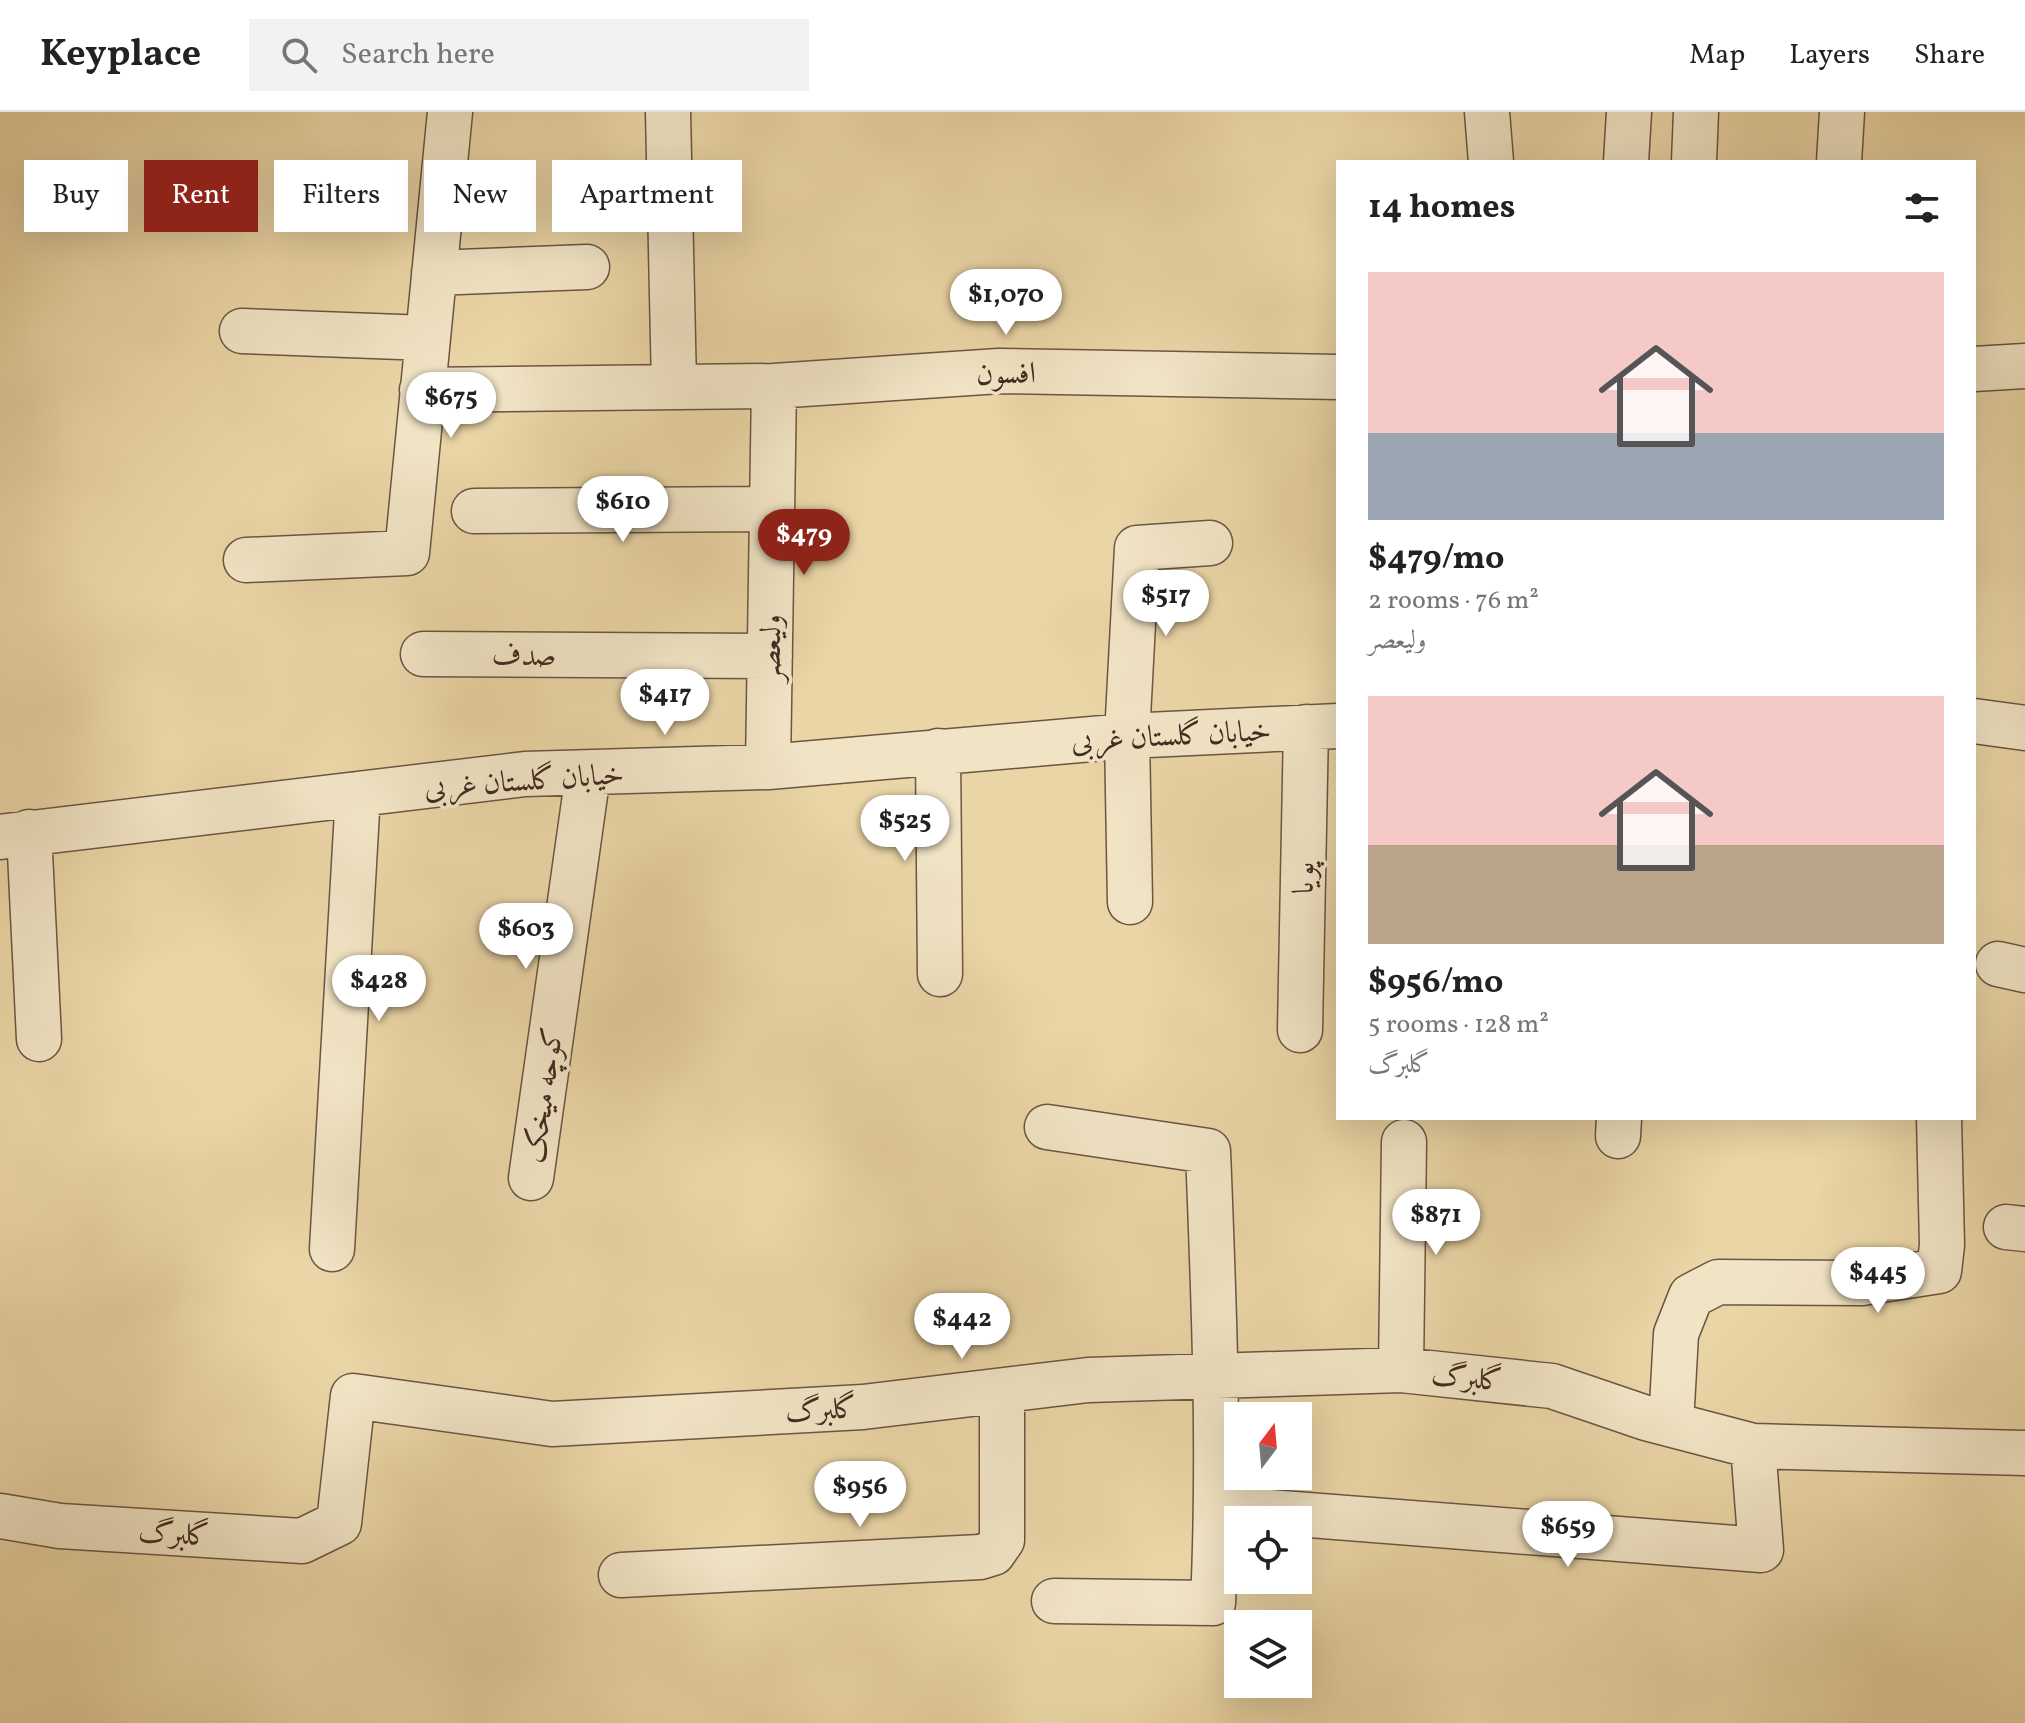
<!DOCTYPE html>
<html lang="en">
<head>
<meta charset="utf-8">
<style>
	body { margin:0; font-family:Vollkorn,Amiri,serif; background:#f2f2f2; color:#222; height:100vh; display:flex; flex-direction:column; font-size:30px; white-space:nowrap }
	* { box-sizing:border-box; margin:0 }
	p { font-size:26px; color:#767676 }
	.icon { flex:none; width:44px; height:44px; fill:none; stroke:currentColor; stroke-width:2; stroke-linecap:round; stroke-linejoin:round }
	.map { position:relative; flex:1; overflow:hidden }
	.drawer { position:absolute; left:1336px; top:48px; width:640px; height:960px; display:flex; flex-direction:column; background:#fff; border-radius:0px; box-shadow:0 8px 32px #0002 }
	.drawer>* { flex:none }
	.banner { position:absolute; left:24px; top:48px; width:760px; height:72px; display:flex; gap:16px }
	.needle { width:52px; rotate:16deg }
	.buttons { position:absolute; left:1224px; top:1290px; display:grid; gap:16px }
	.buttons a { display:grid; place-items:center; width:88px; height:88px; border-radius:0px; background:#fff; box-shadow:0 8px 32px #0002; font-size:40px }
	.price { position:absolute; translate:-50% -68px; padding:0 18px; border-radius:28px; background:#fff; color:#222; font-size:26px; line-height:52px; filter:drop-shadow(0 2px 4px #0008) }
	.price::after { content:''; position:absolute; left:50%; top:48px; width:24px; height:18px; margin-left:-12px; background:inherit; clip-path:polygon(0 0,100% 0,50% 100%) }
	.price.selected { background:#8f2418; color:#fff }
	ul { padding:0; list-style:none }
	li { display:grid; align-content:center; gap:16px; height:424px; padding:0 32px }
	li span { display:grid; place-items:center; height:248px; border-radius:0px; color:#555 }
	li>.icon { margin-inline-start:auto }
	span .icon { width:144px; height:144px; fill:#fffc; stroke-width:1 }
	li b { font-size:34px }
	h2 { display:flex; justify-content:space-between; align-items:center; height:96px; padding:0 32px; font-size:34px }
	.tag { padding:0 28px; border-radius:0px; background:#fff; box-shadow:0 8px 32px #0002; font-size:28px; line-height:72px }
	.tag.selected { background:#8f2418; color:#fff }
	header { display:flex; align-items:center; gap:48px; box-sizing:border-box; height:112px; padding:0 40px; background:#fff; border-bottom:2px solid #e0e0e0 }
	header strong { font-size:38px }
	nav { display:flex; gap:44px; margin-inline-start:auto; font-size:28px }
	.search { width:560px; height:72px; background:#f2f2f2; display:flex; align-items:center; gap:20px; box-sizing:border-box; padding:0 28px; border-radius:0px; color:#767676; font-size:30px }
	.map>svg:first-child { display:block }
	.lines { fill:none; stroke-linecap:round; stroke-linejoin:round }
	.minor-casing { stroke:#6c5542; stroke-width:47 }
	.minor { stroke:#f1e4c5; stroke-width:44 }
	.labels { text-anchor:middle; stroke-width:7; stroke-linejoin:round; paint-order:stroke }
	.street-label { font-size:30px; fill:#422a21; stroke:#f1e4c5 }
</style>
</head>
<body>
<header>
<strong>Keyplace</strong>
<div class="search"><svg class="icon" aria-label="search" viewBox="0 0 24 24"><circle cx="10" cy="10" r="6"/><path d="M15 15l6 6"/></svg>Search here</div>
<nav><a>Map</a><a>Layers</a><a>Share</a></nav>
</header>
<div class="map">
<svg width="2025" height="1611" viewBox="0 0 2025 1611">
	<rect width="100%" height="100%" fill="#ead5a6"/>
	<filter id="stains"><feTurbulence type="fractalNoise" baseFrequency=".0025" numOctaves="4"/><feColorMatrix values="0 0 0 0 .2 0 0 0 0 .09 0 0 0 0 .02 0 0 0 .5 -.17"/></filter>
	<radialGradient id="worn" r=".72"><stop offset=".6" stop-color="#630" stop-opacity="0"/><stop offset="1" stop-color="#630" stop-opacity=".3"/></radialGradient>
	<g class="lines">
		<g class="minor-casing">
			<path id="minor" d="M668 0 674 274
				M1487 0 1491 50
				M1626 50 1629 0
				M1694 50 1696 0
				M1839 50 1842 0
				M434 161 587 155
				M242 219 427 226
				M1974 257 2025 254
				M422 278 774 274 999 259 1338 265
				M474 399 771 397
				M246 448 407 441 450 0
				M423 542 770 544
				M1974 609 2025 616
				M938 639 940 862
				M768 655 774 274
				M29 720 39 927
				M0 725 525 662 768 655 1127 624 1338 614
				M1130 790 1127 624 1137 436 1210 431
				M1998 852 2025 858
				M1300 918 1306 615
				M1047 1015 1208 1039C1214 1190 1220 1340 1213 1491L1054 1489
				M1618 1024 1619 1006
				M531 1066 588 662
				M2006 1115 2025 1117
				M332 1137 358 682
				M1401 1258 1404 1030
				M1671 1312 1676 1222 1691 1184 1718 1170 1862 1171 1939 1159 1942 1133 1939 1006
				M1218 1396 1761 1438 1753 1334
				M0 1404 60 1414 302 1429 339 1411 353 1284 552 1312 863 1295 1088 1268 1401 1258 1552 1274 1646 1306 1753 1334 2025 1341
				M621 1463 980 1445 993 1441 1002 1428V1279"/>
		</g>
		<use href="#minor" class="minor"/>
	</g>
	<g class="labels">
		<g class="street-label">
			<text transform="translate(1006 261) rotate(-1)" y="10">افسون</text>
			<text transform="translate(770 536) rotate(-89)" y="10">ولیعصر</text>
			<text x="524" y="553">صدف</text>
			<text transform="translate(1171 623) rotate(-3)" y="10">خیابان گلستان غربی</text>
			<text transform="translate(524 668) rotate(-4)" y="10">خیابان گلستان غربی</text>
			<text transform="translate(1303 766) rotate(-89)" y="10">پویا</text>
			<text transform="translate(543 983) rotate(-82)" y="10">کوچه میخک</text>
			<text transform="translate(1467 1265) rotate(6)" y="10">گلبرگ</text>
			<text transform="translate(821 1297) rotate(-3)" y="10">گلبرگ</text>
			<text transform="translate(174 1421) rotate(4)" y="10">گلبرگ</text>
		</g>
	</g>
	<rect width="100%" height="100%" filter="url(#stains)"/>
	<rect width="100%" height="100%" fill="url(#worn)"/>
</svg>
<div class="buttons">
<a><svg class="needle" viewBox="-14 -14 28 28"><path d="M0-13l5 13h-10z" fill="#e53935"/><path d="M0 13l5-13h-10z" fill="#767676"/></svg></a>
<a><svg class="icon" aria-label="locate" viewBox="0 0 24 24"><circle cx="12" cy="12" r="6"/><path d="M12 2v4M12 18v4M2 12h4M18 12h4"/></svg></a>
<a><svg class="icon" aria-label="layers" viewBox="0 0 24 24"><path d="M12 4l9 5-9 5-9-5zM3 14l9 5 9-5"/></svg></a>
</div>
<b class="price" style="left:1006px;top:225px">$1,070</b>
<b class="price" style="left:451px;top:328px">$675</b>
<b class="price" style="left:623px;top:432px">$610</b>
<b class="price selected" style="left:804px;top:465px">$479</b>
<b class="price" style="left:1166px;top:526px">$517</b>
<b class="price" style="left:665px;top:625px">$417</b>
<b class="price" style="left:905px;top:751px">$525</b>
<b class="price" style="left:526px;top:859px">$603</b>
<b class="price" style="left:379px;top:911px">$428</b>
<b class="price" style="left:1436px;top:1145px">$871</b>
<b class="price" style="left:1878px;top:1203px">$445</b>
<b class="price" style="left:962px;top:1249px">$442</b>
<b class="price" style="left:860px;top:1417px">$956</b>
<b class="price" style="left:1568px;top:1457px">$659</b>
<div class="banner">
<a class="tag">Buy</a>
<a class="tag selected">Rent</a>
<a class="tag">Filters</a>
<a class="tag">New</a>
<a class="tag">Apartment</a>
</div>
<section class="drawer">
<h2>14 homes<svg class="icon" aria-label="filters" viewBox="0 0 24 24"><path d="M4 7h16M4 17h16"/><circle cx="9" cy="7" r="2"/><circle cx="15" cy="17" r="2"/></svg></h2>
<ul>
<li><span style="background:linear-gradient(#f6c9c9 65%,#9aa5b1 0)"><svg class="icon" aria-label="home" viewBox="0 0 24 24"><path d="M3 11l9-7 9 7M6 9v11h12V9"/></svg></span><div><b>$479/mo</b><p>2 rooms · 76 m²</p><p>ولیعصر</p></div></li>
<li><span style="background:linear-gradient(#f6c9c9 60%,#b9a48a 0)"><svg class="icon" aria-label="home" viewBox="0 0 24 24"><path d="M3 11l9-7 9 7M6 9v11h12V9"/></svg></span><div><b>$956/mo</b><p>5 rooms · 128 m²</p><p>گلبرگ</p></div></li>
</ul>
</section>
</div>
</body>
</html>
